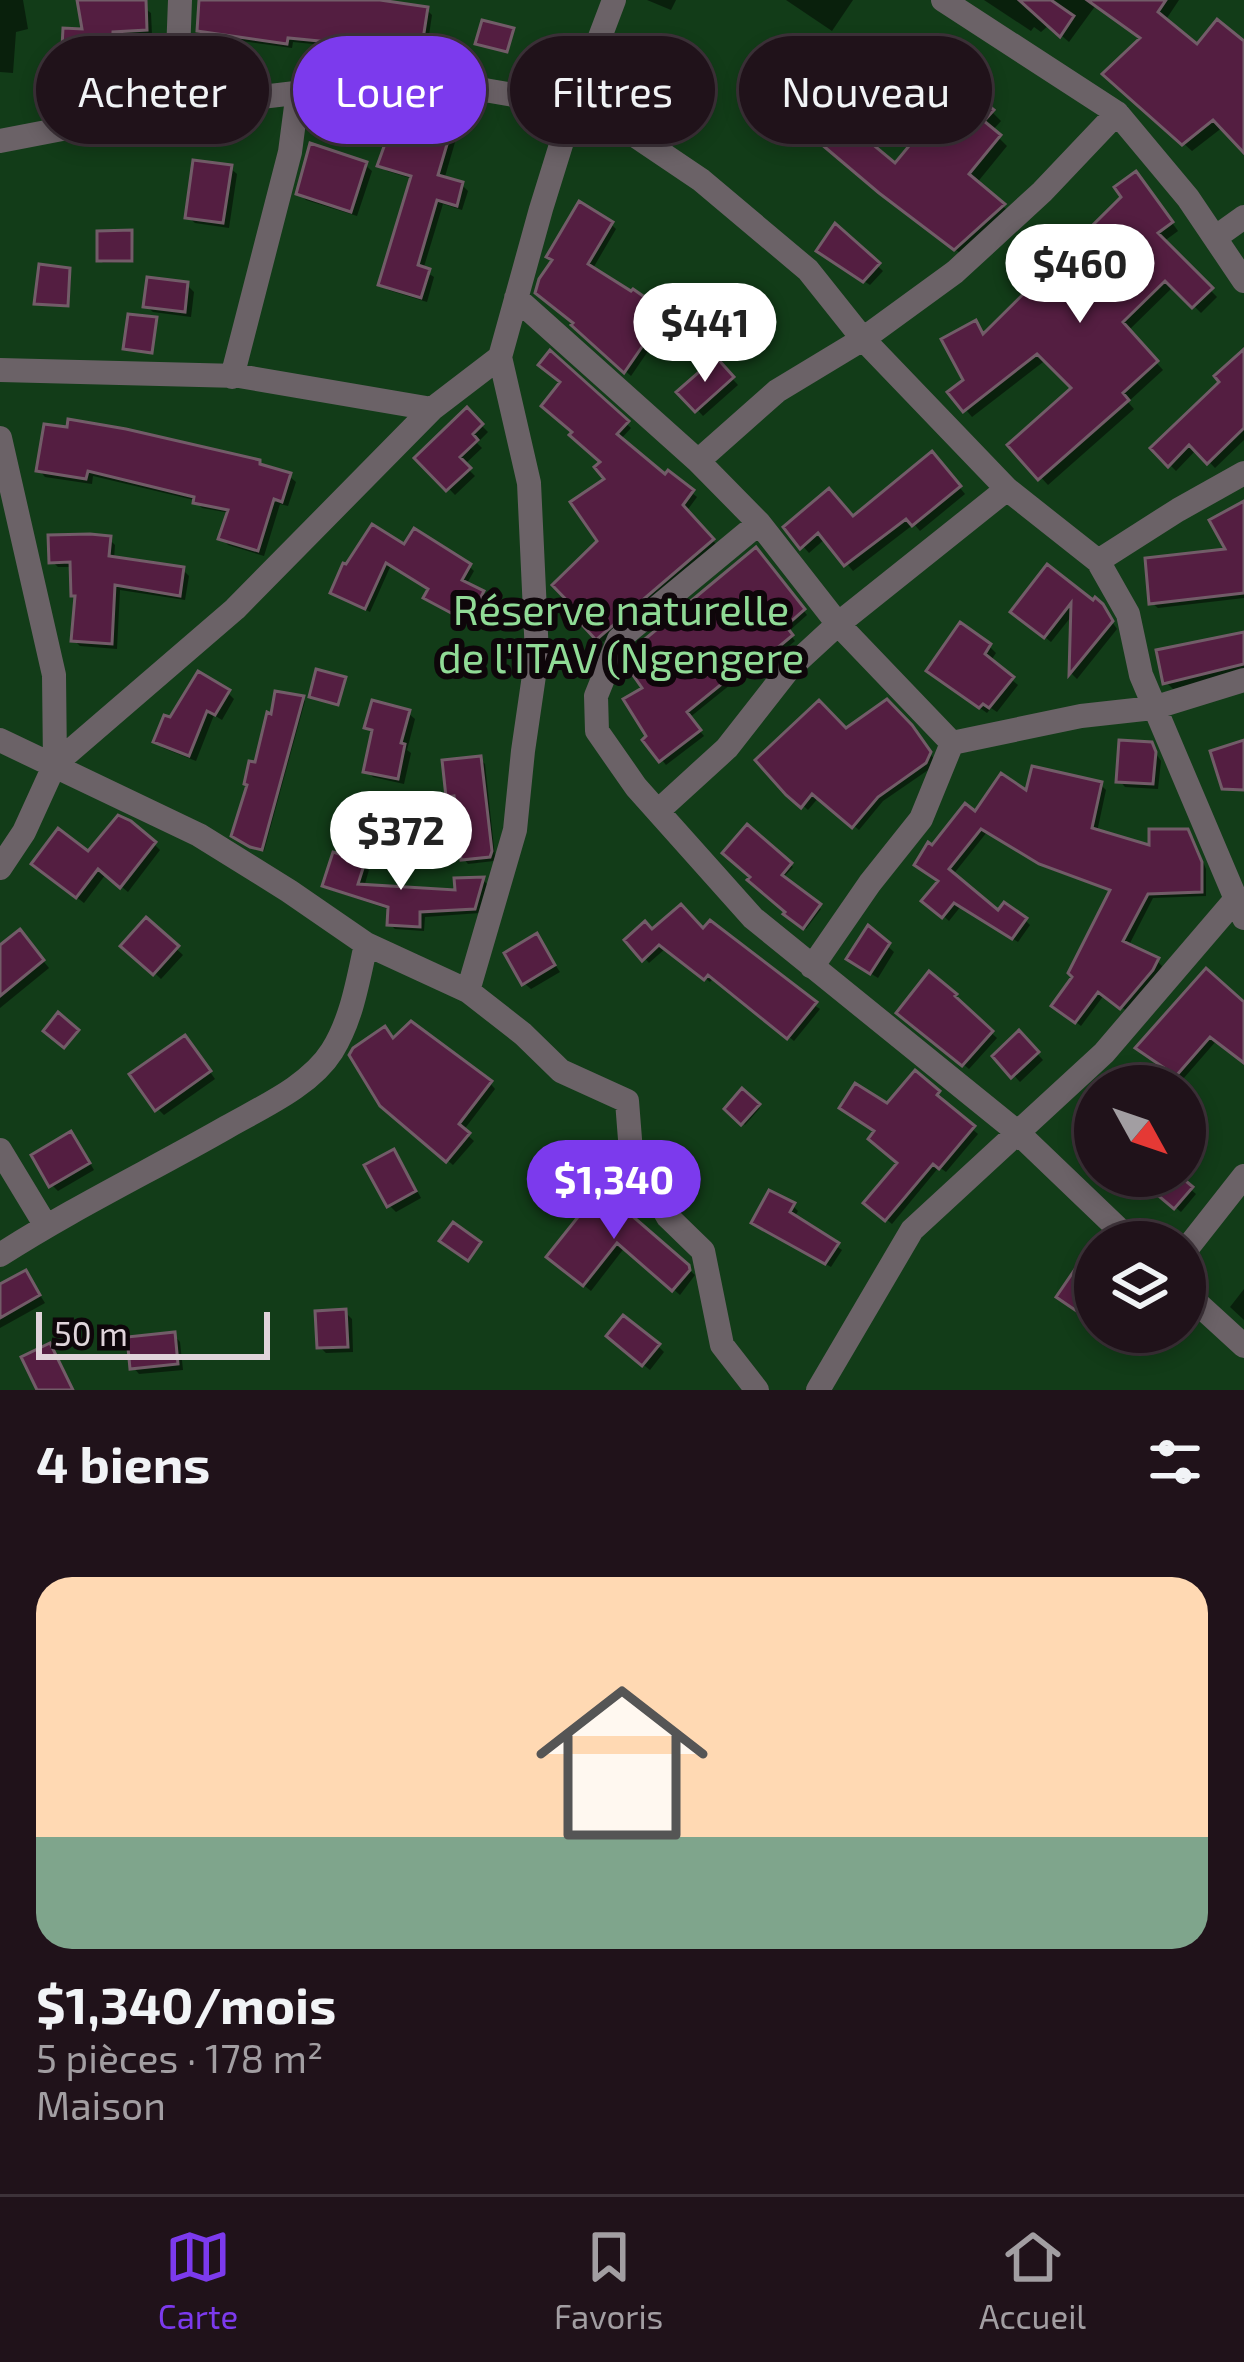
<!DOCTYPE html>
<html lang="fr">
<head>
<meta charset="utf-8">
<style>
	body { margin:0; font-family:"Exo 2",sans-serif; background:#2d2027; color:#f1f3f6; height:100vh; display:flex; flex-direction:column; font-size:45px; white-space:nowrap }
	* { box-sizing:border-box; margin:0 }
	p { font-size:39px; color:#a29ea2 }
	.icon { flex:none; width:66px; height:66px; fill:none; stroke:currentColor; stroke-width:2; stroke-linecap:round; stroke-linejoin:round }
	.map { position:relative; height:1390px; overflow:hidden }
	.side { display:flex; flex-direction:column; background:#20121a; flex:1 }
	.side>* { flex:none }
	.guide { position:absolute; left:36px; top:36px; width:1173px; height:108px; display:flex; gap:24px }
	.needle { width:78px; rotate:130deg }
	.controls { position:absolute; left:1074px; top:1065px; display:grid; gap:24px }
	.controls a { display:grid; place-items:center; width:132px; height:132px; border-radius:50%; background:#20121a; box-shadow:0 6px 18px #0003,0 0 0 3px #3d3239; font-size:60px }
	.scale { position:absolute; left:36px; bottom:30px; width:234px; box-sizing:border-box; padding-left:12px; border:6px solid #e0d4da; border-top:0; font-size:33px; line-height:42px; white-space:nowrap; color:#e0d4da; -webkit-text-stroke:9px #0e060a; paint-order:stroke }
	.price { position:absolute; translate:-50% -102px; padding:0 27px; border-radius:42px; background:#fff; color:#222; font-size:39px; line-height:78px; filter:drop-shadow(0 3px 6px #0008) }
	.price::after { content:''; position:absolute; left:50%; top:72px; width:36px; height:27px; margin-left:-18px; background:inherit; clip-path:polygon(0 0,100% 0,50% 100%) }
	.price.on { background:#7c3aed; color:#fff }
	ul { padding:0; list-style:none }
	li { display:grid; align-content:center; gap:24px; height:636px; padding:0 36px }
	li+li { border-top:3px solid #3d3239 }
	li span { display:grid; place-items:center; height:372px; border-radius:36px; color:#555 }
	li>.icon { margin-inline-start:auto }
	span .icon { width:216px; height:216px; fill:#fffc; stroke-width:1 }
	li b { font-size:51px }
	h2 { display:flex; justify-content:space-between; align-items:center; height:144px; padding:0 36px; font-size:51px }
	.tag { padding:0 42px; border-radius:54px; background:#20121a; box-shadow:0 6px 18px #0003,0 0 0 3px #3d3239; font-size:42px; line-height:108px }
	.tag.on { background:#7c3aed; color:#fff }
	.menu { display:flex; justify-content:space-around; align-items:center; height:168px; border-top:3px solid #3d3239; background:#20121a; font-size:33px; color:#a29ea2 }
	.menu a { display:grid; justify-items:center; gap:6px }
	.menu .on { color:#7c3aed }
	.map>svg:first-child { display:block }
	.green { fill:#123c18; fill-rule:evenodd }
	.shadow { fill:#0007 }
	.building { fill:#541e41; stroke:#725c68; stroke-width:3 }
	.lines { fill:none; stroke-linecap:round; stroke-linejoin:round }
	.street { stroke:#6b6267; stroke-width:24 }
	.labels { text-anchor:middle; stroke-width:12; stroke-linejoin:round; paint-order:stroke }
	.park-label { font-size:42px; fill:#90db96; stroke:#0e060a }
</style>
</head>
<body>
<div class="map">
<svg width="1244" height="1390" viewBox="0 0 1244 1390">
	<rect width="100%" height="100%" fill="#2a1823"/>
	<path class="green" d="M0 0H1244V1390H0ZM1095 1086H1185V1176H1095ZM1095 1242H1185V1332H1095Z"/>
	<path class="shadow" d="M0 0H23L28 29 16 32 13 73 0 72Z
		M80 0H133L151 13 152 35 118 37 115 93 69 91 63 85 86 32Z
		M202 0H357L426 9 432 15 424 69 378 63 372 57 373 50 293 42 292 48 206 36 200 30Z
		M647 0H676L671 10Z
		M786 0H853L832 31Z
		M984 0H1179L1165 21 1197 49 1244 45V149L1223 127 1192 151 1106 74 1143 39 1096 5 1069 42 1049 25 1041 32 1034 27 1031 31Z
		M963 107 992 112 1001 121 992 131 1007 146 976 184 1012 214 965 257 892 201 895 167Z
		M452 126 458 132 444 180 462 185 468 191 462 210 443 204 423 270 434 277 427 302 388 290 382 284 413 179 387 171 381 165Z
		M365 165 372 171 357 216 306 200 299 193Z
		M230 168 237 174 229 228 195 223 188 217Z
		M1143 182 1178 231 1163 242 1217 297 1201 313 1174 286 1128 331 1163 370 1128 402 1134 409 1048 485 1011 445 1076 388 1047 359 972 417 952 393 966 381 976 324 985 336Z
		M611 224 616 229 592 270 670 319 631 376 580 330 555 261Z
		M835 227 883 271 870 285 825 256Z
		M131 233 133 236 134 262 103 263 100 260Z
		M69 271 71 274 69 307 40 305 37 303Z
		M187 285 194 292 191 317 153 312 146 306Z
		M1244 353V440L1215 468 1197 449 1176 471 1154 449 1223 382Z
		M550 355 631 428 620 440 665 478 668 474 697 497 686 512 717 545 603 642 579 617 601 542 609 480 604 463Z
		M716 361 738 385 703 416 681 392Z
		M467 411 488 432 477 443 482 448 464 465 475 476 455 495 419 458Z
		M939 462 965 494 920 531 914 524 853 571 826 538 809 553 787 528 854 520Z
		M265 469 289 476 296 482 288 506 280 504 264 556 228 545 222 538 230 513 202 508 194 500 93 476 92 484 45 477 39 470Z
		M1244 504V598L1158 608 1152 603 1230 551Z
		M109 539 115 545 114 559 183 570 189 576 185 600 120 590 117 649 80 646 74 640 77 599 74 595 73 567H58L52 561Z
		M404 548 469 566 474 571 466 585 487 599 473 624 432 602 430 590 391 565 370 612 333 593Z
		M761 555 807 615 788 632 795 641 771 661 766 656 689 718 704 736 666 765 646 740 650 737 646 688Z
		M1048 568 1101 606 1117 629 1077 679 1072 674 1074 613 1051 642 1020 617Z
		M1244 635V671L1173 689 1166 682Z
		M989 646 996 653 990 662 1018 685 997 712 991 708 987 713 936 677Z
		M228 693 234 699 222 720 214 715 196 761 163 748 157 741 171 721Z
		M302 699 305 701 264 851 255 849 237 837 249 785 257 766Z
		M408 713 415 719 407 750 411 753 404 784 373 777 367 771 374 734 367 727Z
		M846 732 917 734 934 759 931 768 883 801 859 830 819 797 808 810 789 793Z
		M1150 745 1161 761 1158 789 1125 787 1119 780Z
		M480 759 485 764 495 857 494 861 468 864 464 859 457 800H453L469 797Z
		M1101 785 1106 790 1097 832 1152 849 1187 832 1193 837 1206 869V896L1153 898 1128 947 1157 961 1162 966 1158 975 1127 1011 1104 995 1081 1026 1060 1010 1113 892 1047 868 987 832 952 876 999 915 1005 906 1025 920 1030 925 1018 942 961 906 949 921 926 900 941 882 933 849 976 815 1028 795Z
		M747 829 793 867 782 879 821 909 806 929 787 914Z
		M154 844 160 850 128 892 106 874 84 903 41 870 88 855Z
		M364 865 369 870 364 887 458 893 483 880 488 885 480 913 425 917 424 931 395 929 390 924 391 910 331 890 326 885Z
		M146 921 183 955 161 979 125 945Z
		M869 929 894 952 878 978 857 965Z
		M703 933 820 1009 794 1041 714 977 710 982 666 948 649 963 628 940Z
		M537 937 560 972 531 989 524 983Z
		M26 940 49 968 0 1008V948Z
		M930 975 955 996 961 1001 959 1004 997 1038 969 1069 906 1018Z
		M1244 1006V1061L1217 1040 1183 1079 1144 1053Z
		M1019 1034 1043 1060 1020 1082 996 1056Z
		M394 1041 490 1083 495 1089 463 1131 474 1141 453 1165 390 1111Z
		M191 1045 215 1079 164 1115 158 1109Z
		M743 1093 760 1108 745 1125 728 1109Z
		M938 1093 943 1098 940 1102 978 1134 946 1172 939 1167 892 1224 867 1203 900 1163 877 1132 888 1107Z
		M77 1141 94 1170 58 1191 52 1185Z
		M1095 1145V1176H1118L1108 1188 1079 1164Z
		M393 1153 400 1159 421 1198 396 1212 389 1205Z
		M1138 1176H1175L1196 1194 1181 1212Z
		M793 1206 798 1211 794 1218 842 1250 831 1267 760 1228Z
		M632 1212 638 1218 635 1222 695 1275 680 1295 625 1247 591 1291 556 1263Z
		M1095 1260V1304L1086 1316 1066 1303Z
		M26 1273 45 1303 0 1328V1288Z
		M1244 1289V1320L1230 1307Z
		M345 1312 352 1319 353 1352 326 1353 320 1347Z
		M174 1335 180 1342 183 1370 139 1374 133 1367Z
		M616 1343 658 1346 664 1352 650 1370Z"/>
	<path class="building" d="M77 0H146L147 30 113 32 110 88 60 86 63 28 82 29Z
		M199 0H380L428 7 419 65 369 58 371 46 288 38 287 44 197 31Z
		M1019 0H1051L1074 16 1060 37Z
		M1087 0H1166L1158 12 1197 44 1217 19 1244 41V153L1213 120 1182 145 1102 74 1140 38Z
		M482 20 514 28 507 52 475 44Z
		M972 92 994 110 984 121 1001 135 969 174 1005 204 954 250 879 193 814 138 835 113 895 163 952 94 963 103Z
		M424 115 453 124 438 175 463 182 457 206 437 200 418 265 430 269 421 298 378 285 411 176 377 166 390 130 416 139Z
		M310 143 367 162 351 212 296 194Z
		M193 160 232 165 223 223 185 218Z
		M1136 171 1173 222 1158 233 1213 288 1192 308 1165 281 1123 322 1158 361 1123 393 1129 400 1038 480 1007 445 1071 388 1037 354 963 412 947 392 963 380 941 339 976 320 983 334 1121 197 1114 187Z
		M579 201 613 222 588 264 631 291 633 289 666 312 624 373 571 325 573 323 535 293 539 279 552 260 546 257Z
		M835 223 880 263 863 282 816 251Z
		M132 230V261H97V231Z
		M39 264 70 268 68 306 34 304Z
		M147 277 188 282 185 312 143 307Z
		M128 314 157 317 152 353 123 349Z
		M1244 349V428L1207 464 1189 445 1168 467 1150 448 1219 382 1214 376Z
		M550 350 629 421 617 434 665 474 668 470 694 490 683 505 714 539 596 640 575 617 579 613 552 585 597 541 570 502 604 479 594 467 600 462 569 435 572 432 541 406 560 382 538 365Z
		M716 357 734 377 695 412 676 392Z
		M467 407 483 424 473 434 478 440 460 457 471 468 446 491 414 458Z
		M68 419 126 429 260 460V464L291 473 282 502 274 499 258 551 218 539 228 510 193 503 194 497 88 471 86 479 36 471 44 424 67 427Z
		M932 451 961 486 912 526 906 519 844 566 818 533 800 549 783 527 829 488 853 516Z
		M1244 501V593L1149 604 1145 558 1225 549 1209 520Z
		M372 524 404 544 414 528 471 564 462 580 484 591 468 622 423 598 428 589 386 563 365 609 330 593 343 563 346 564Z
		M90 534 111 536 109 556 184 567 180 596 115 585 112 644 71 641 75 596H71L70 562 49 563 48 535Z
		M756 547 805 609 786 626 793 635 764 659 760 653 687 712 701 730 659 762 642 740 646 736 623 699 642 688 626 665 633 649Z
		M1047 564 1093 600 1095 597 1103 604 1113 621 1069 675 1071 603 1044 638 1010 612Z
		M960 622 991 644 985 654 1014 677 989 708 983 704 979 708 926 671Z
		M1244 632V664L1163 684 1156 650Z
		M316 669 346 677 338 705 309 697Z
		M198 671 230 690 215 715 207 711 189 756 153 742 164 715 170 717Z
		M275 691 304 696 262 850 250 847 231 836 247 785 244 784 249 761 255 762 267 712 271 714Z
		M887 699 912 725 931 752 926 763 878 797 852 828 812 794 801 808 786 795 755 760 819 700 846 728Z
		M372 700 410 710 401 743 405 744 398 779 363 772 372 730 364 728Z
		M1119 740 1152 742 1156 752 1153 784 1116 782Z
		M1244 740V790L1222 789 1210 751Z
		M481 756 492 851 490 857 461 860 454 796 446 797 442 760Z
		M1032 766 1102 782 1092 828 1149 845V829H1188L1202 862V892L1148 894 1123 941 1159 958 1153 970 1120 1009 1098 992 1075 1023 1051 1006 1072 977 1068 973 1110 890 1039 864 981 829 949 869 998 910 1004 902 1027 918 1012 939 954 903 942 918 921 901 938 881 914 865 928 842 932 845 965 803 975 811 1001 773 1026 790Z
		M118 815 131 821 156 842 120 888 98 869 76 898 31 864 58 828 88 851Z
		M747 824 792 863 782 875 821 904 803 929 783 914 785 912 747 880 750 877 722 853Z
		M333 852 365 862 358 884 455 890 454 878 484 877 475 909 420 912V927L387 925 388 907 322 886Z
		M681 904 703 928 710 920 817 1002 787 1039 708 975 704 980 659 945 642 961 624 940 645 921 652 929Z
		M146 917 179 946 153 975 120 946Z
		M868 925 890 943 870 974 846 959Z
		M20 929 44 960 0 996V945Z
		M537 933 555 965 522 985 504 953Z
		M1206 968 1244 1002V1063L1210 1037 1176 1076 1135 1048Z
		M929 971 957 994 955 996 993 1031 962 1066 896 1013Z
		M58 1012 79 1030 64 1048 43 1031Z
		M411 1021 492 1081 459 1124 470 1133 446 1162 380 1106 349 1055 353 1048 385 1026 393 1038Z
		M1019 1030 1039 1052 1011 1078 992 1056Z
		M185 1035 211 1071 155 1111 129 1074Z
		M915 1070 940 1091 937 1095 975 1126 939 1169 933 1164 885 1221 863 1203 897 1163 868 1139 874 1131 839 1108 855 1083 887 1103Z
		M742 1088 760 1104 741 1125 724 1109Z
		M71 1131 90 1163 49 1187 31 1155Z
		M394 1149 416 1191 387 1207 364 1165Z
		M1135 1176H1180L1193 1187 1174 1209Z
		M599 1184 634 1209 630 1214 689 1265 690 1270 672 1291 617 1243 583 1286 546 1257 582 1212 580 1211Z
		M769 1190 795 1203 790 1212 839 1243 825 1264 751 1223Z
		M453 1222 481 1242 468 1261 439 1241Z
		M1095 1240V1288L1078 1312 1056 1297Z
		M26 1270 40 1295 0 1318V1284Z
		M346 1309 348 1347 317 1348 315 1311Z
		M623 1315 660 1344 642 1366 606 1336Z
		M175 1332 178 1364 130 1369 127 1337Z
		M50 1343 73 1390H37L21 1357Z"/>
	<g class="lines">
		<path class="street" d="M943 0 1117 113 1188 198 1244 281
			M578 97 701 180 808 270 863 339 1007 489 1098 561 1178 510 1244 473
			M176 107 180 0
			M0 141 176 107 371 84 438 82 519 96 569 119
			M1216 237 1244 217
			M516 298 698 461 759 523 838 624 952 743
			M0 370 239 376 432 409
			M232 377 290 152 298 91
			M0 438 54 675 55 764
			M698 461 777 391 863 339 955 272 1042 192 1117 113
			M759 523 619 639 596 696 597 731 636 787 753 918 1016 1131 1132 1242
			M1098 561 1128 614 1141 675 1244 918
			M0 740 199 835 289 891 366 944 468 991 523 1034 561 1071 627 1101 631 1152 668 1217 703 1251 722 1345 757 1390
			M952 743 1081 716 1153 708 1244 680
			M658 811 727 748 788 670 838 624 1007 489
			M0 868 24 832 55 764 235 609 432 409 500 357
			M812 967 870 883 921 819 952 743
			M468 991 515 830 523 751 537 655 529 483 500 357 541 209 569 119 614 0
			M0 1150 46 1226
			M1185 1251 1244 1176
			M0 1255C73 1208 152 1170 227 1127 262 1107 310 1086 332 1051 352 1019 358 980 366 944
			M1185 1292 1244 1346
			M818 1390 912 1230 1104 1053 1235 900"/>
	</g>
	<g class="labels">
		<g class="park-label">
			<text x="621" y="625">Réserve naturelle<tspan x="621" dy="48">de l'ITAV (Ngengere</tspan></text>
		</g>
	</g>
</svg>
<div class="controls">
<a><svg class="needle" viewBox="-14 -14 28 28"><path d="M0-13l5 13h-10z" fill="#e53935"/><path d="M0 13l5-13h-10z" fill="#a29ea2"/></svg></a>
<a><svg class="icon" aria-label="layers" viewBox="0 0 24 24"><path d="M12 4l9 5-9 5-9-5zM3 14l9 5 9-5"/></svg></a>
</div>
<div class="scale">50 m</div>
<b class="price" style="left:1080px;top:326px">$460</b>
<b class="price" style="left:705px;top:385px">$441</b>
<b class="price" style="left:401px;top:893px">$372</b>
<b class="price on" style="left:614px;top:1242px">$1,340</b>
<div class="guide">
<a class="tag">Acheter</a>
<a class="tag on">Louer</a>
<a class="tag">Filtres</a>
<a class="tag">Nouveau</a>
</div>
</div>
<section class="side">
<h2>4 biens<svg class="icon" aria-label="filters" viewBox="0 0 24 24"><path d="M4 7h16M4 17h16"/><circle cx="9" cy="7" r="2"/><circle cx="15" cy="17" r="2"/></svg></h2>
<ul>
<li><span style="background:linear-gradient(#ffd9b3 70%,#7fa58c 0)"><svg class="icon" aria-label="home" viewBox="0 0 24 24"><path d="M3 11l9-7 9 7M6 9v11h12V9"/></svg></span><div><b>$1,340/mois</b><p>5 pièces · 178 m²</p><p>Maison</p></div></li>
</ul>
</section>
<nav class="menu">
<a class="on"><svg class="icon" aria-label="map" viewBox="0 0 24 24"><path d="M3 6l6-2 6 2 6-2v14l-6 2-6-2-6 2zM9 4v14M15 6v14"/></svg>Carte</a>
<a><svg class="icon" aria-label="saved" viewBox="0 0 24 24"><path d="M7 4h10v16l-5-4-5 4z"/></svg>Favoris</a>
<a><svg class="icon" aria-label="home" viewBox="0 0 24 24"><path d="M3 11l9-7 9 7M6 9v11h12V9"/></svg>Accueil</a>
</nav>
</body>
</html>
